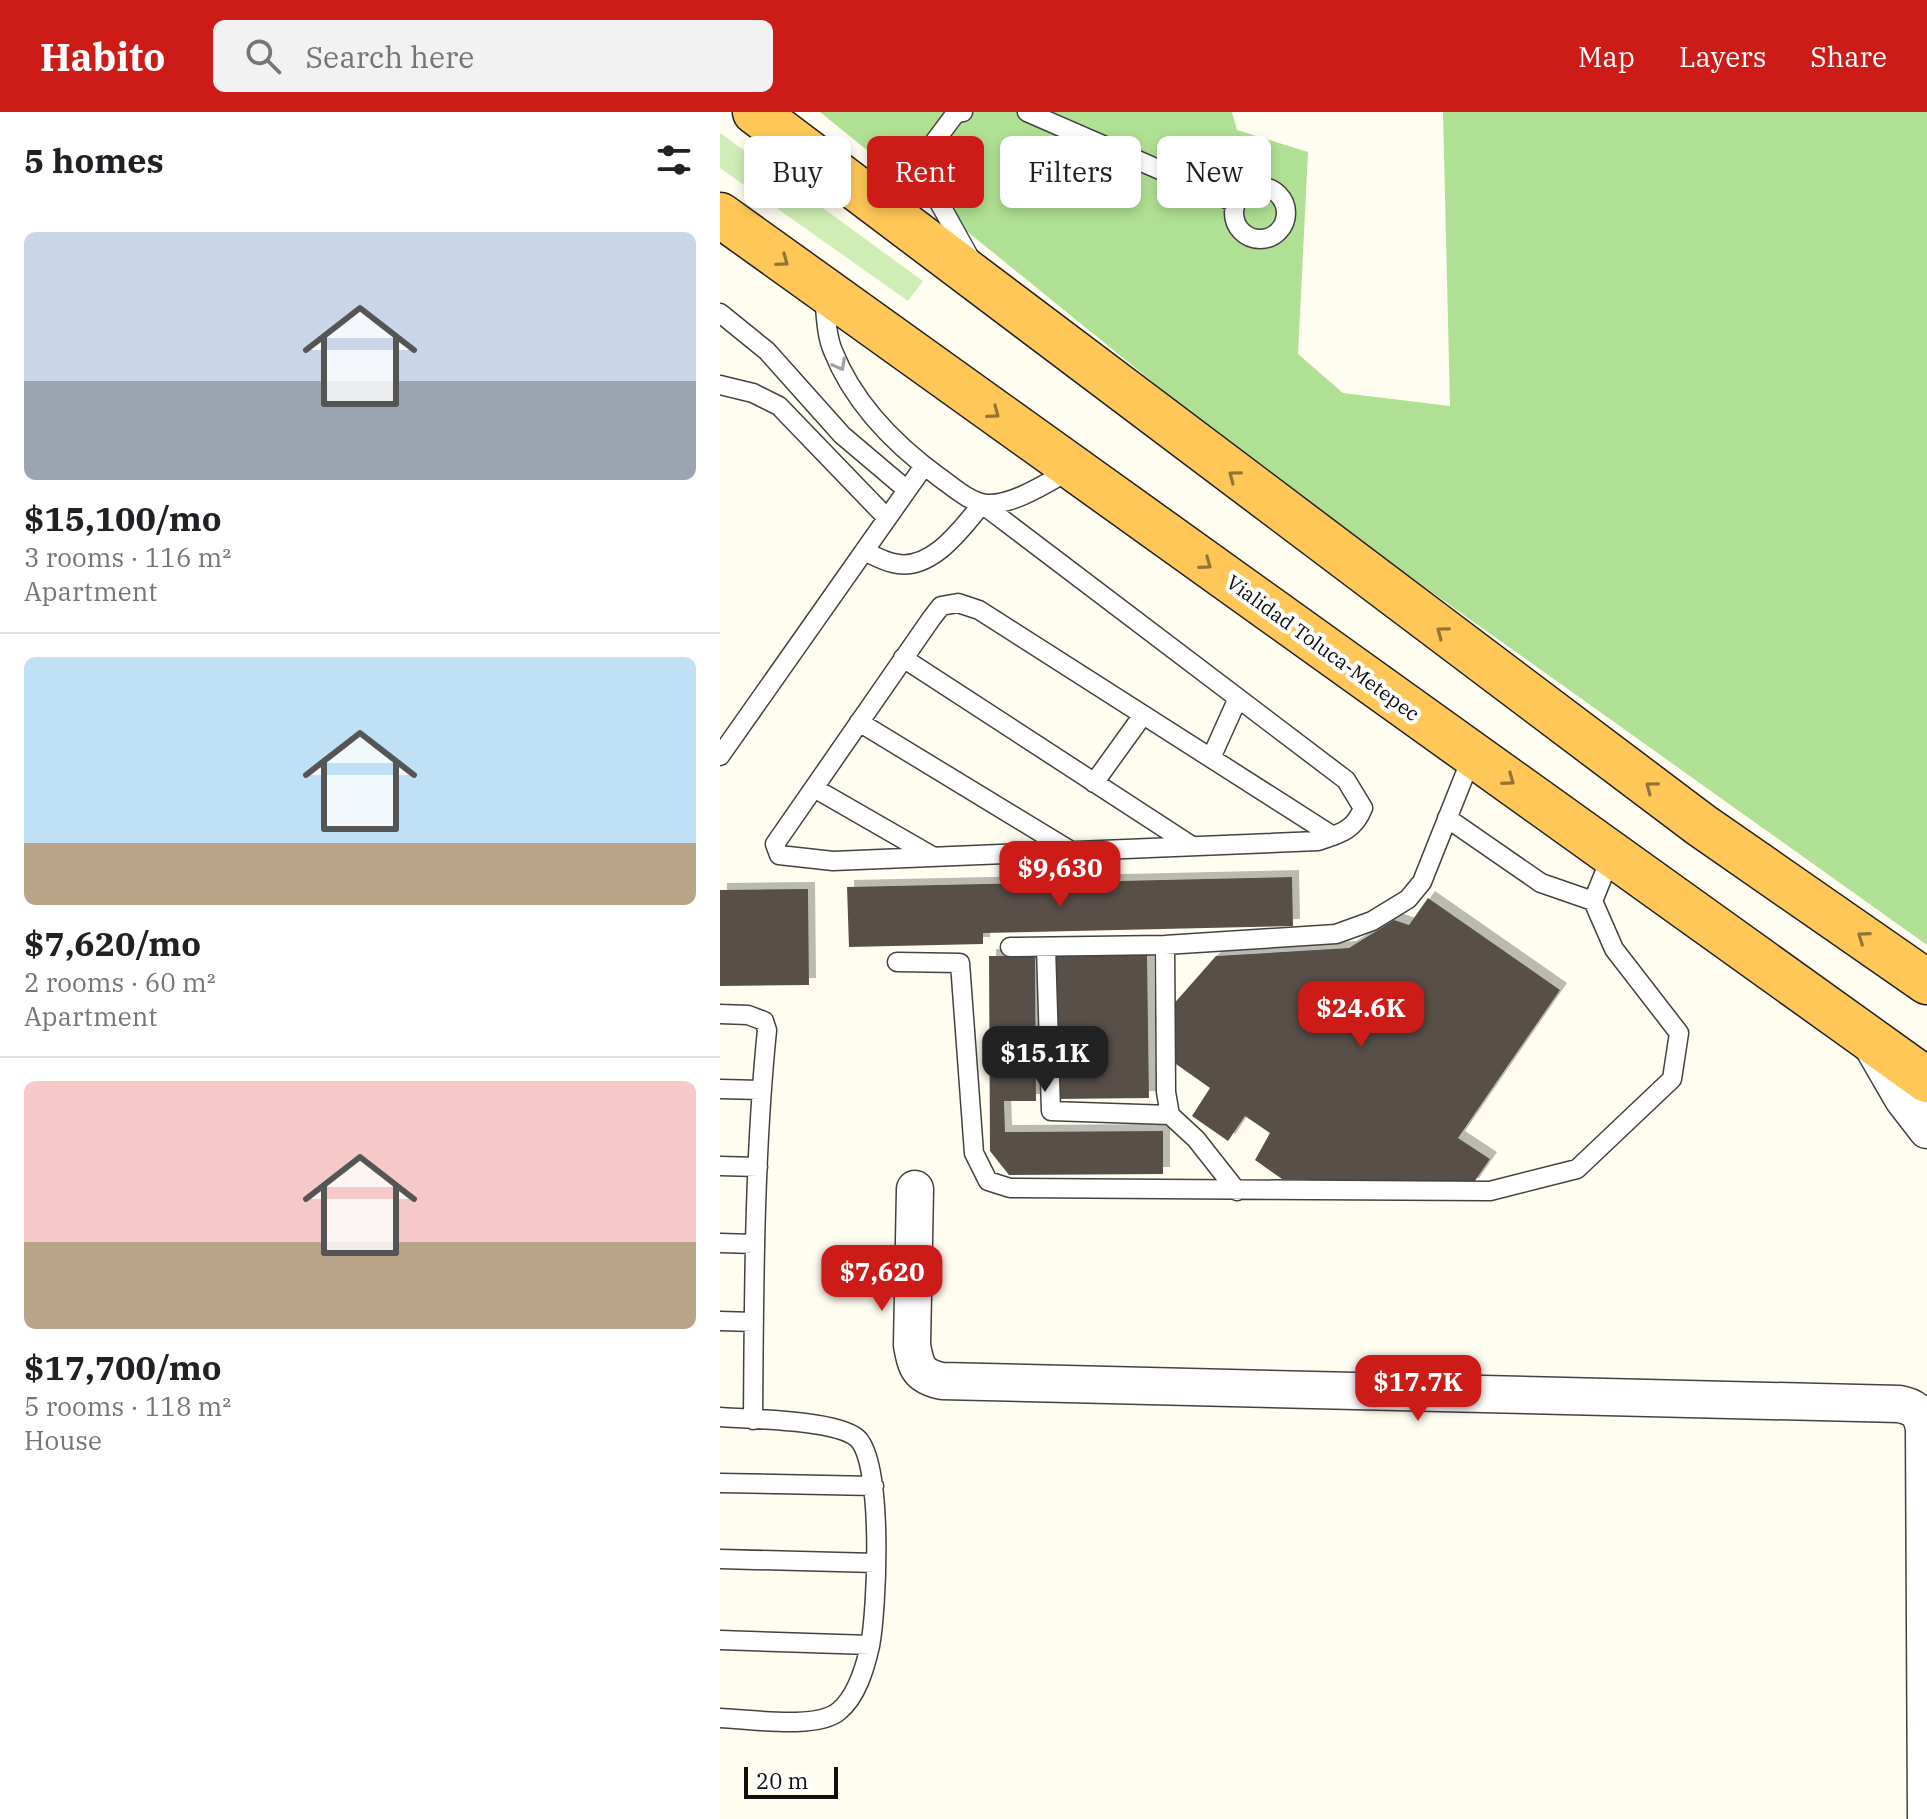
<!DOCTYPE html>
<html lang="en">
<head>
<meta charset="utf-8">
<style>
	body { margin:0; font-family:"IBM Plex Serif",serif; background:#f2f2f2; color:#202124; height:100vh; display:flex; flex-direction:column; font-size:30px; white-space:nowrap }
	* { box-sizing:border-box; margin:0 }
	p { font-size:26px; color:#757577 }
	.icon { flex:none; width:44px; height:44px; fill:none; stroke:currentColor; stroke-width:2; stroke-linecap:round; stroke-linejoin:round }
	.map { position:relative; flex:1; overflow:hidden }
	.sheet { display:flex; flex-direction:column; background:#fff; width:720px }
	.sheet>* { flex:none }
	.top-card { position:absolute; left:24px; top:24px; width:760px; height:72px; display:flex; gap:16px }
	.scale { position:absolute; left:24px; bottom:20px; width:94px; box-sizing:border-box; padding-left:8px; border:4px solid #0f0f0f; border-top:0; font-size:22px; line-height:28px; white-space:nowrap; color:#0f0f0f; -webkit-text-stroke:6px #fff; paint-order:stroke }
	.price { position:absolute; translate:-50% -68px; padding:0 18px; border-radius:16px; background:#cd1b18; color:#fff; font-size:26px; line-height:52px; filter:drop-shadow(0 2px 4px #0008) }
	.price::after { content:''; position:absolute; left:50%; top:48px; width:24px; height:18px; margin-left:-12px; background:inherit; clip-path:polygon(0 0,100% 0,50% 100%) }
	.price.selected { background:#222; color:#fff }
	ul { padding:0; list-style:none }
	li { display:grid; align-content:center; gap:16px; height:424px; padding:0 24px }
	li+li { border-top:2px solid #e0e0e0 }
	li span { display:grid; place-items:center; height:248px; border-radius:12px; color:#555 }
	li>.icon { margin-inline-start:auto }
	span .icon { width:144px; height:144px; fill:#fffc; stroke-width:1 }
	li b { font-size:34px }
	h2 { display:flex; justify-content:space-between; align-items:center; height:96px; padding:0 24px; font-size:34px }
	.pill { padding:0 28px; border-radius:12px; background:#fff; box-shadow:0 4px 12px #0003; font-size:28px; line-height:72px }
	.pill.selected { background:#cd1b18; color:#fff }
	header { display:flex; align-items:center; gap:48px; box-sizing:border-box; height:112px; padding:0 40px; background:#cd1b18; color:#fff }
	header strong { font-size:38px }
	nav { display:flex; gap:44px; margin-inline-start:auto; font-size:28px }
	.search { width:560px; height:72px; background:#f2f2f2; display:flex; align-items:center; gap:20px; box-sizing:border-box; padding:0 28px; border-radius:12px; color:#757577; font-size:30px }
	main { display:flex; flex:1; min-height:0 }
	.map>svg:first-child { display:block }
	.green { fill:#cfeeb5 }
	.forest { fill:#b0e093 }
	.building { fill:#58504a; filter:url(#shadow) }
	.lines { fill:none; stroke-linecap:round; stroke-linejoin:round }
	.service-casing { stroke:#424242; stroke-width:21 }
	.minor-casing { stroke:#424242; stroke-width:39 }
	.trunk-casing { stroke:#202020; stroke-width:47 }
	.service { stroke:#fff; stroke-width:18 }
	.minor { stroke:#fff; stroke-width:36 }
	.trunk { stroke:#ffc757; stroke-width:44 }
	.oneway { stroke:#937437 }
	.oneway2 { stroke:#9f9f9f }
	.labels { text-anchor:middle; stroke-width:8; stroke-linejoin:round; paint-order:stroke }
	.street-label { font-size:20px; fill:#0f0f0f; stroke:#fff }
</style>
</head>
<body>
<header>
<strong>Habito</strong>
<div class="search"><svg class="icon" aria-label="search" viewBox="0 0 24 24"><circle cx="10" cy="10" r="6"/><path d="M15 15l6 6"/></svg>Search here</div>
<nav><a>Map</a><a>Layers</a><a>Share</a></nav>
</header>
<main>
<section class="sheet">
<h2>5 homes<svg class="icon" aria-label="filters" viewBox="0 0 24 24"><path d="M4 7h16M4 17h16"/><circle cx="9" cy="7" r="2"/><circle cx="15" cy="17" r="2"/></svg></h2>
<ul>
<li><span style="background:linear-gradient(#c9d6e8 60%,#9aa5b1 0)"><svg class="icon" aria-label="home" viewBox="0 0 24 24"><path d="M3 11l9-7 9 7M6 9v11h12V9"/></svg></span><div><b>$15,100/mo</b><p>3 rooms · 116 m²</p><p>Apartment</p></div></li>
<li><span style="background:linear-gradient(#bfe0f5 75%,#b9a48a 0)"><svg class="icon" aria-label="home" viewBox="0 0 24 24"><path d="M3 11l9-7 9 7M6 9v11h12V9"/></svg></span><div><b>$7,620/mo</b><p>2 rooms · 60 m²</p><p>Apartment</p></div></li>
<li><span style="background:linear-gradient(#f6c9c9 65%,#b9a48a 0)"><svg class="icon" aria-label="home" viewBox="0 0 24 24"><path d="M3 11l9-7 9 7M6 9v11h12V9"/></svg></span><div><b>$17,700/mo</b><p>5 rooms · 118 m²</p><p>House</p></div></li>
</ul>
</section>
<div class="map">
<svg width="1207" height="1707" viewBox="0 0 1207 1707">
	<defs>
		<filter id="shadow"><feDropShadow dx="7" dy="-7" stdDeviation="0" flood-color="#0004"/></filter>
	</defs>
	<rect width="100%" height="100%" fill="#fffdf0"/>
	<path class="green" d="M0 21 203 169 188 189 0 56Z"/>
	<path class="forest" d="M100 0H512L517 18 588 40 578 242 623 281 730 294 723 0H1207V833L546 362Z"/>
	<path class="building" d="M572 765 573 814 263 821V832L129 835 127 775Z
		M88 777 89 873 0 874V778Z
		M708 786 840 878 738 1026 770 1047 752 1073 562 1067 535 1048 550 1021 525 1004 508 1029 472 1004 490 976 456 952 451 895 496 844 629 836 674 808 689 813Z
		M427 841 429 986 333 987 331 842Z
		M269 844H315L316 989H284L285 1020 443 1019V1062L289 1063 270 1039Z"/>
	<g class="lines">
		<g class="service-casing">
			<path id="service" d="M243 0 236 1 206 41V67L250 146
				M307 0 516 91
				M514 101a26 26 0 1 1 52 0a26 26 0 1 1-52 0Z
				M104 185C106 202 106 223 113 239 134 292 174 332 219 365 232 374 250 391 267 392 294 393 328 370 352 357
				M0 201 47 239 122 323 187 378
				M0 273 33 281 59 294 167 406
				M144 439C153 443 163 449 173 451 211 461 242 416 262 392L626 668 643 696C634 719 619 722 598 729L113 749 59 743 55 732 211 507 221 494 238 491 259 498 613 724
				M183 546 472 734
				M139 610 351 739
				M0 644 204 354
				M491 646 518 586
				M374 671 423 603
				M94 676 214 745
				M727 706 821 771 873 789
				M445 833 446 980 450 1003 476 1027 517 1079
				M290 835 445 833 616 822 652 809 688 787 702 770 753 642
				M326 835 331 999 450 1003
				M177 850 240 851 254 1041 268 1069 290 1076 770 1079 857 1057 952 967 959 921 894 837 873 789 892 742
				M0 902 28 903 44 909 47 918C34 1047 34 1178 33 1308
				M0 977 41 978
				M0 1054 38 1055
				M0 1131 35 1132
				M0 1209 34 1210
				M0 1305C30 1307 116 1308 137 1326 164 1350 157 1497 150 1534 145 1556 137 1584 119 1599 97 1618 29 1607 0 1606
				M0 1371 154 1374
				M0 1447 156 1451
				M0 1528 150 1533"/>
		</g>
		<g class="minor-casing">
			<path id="minor" d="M1150 930 1183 987 1207 1018
				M195 1077 192 1233C196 1256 199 1264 222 1269L1179 1292C1195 1295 1201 1300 1204 1317L1206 1707"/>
		</g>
		<g class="trunk-casing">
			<path id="trunk" d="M35 0 981 713 1207 870
				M0 103 1207 968"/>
		</g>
		<use href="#service" class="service"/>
		<use href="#minor" class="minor"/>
		<use href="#trunk" class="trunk"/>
	</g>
	<defs><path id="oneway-chevron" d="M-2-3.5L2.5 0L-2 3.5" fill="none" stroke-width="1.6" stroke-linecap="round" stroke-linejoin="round" transform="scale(2)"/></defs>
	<g class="oneway">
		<use href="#oneway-chevron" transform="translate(63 149) rotate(36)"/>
		<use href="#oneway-chevron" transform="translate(274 301) rotate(36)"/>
		<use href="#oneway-chevron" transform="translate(514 364) rotate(-143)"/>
		<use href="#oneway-chevron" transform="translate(486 452) rotate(36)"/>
		<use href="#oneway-chevron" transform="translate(722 520) rotate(-143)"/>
		<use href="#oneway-chevron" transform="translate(789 668) rotate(36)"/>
		<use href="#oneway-chevron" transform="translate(931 675) rotate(-143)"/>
		<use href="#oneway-chevron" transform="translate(1143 825) rotate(-145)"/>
	</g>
	<use class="oneway2" href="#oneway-chevron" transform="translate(120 253) rotate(62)"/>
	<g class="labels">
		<g class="street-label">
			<text transform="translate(603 536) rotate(36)" y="7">Vialidad Toluca-Metepec</text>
		</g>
	</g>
</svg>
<div class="scale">20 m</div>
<b class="price" style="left:340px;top:797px">$9,630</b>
<b class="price" style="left:641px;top:937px">$24.6K</b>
<b class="price selected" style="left:325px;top:982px">$15.1K</b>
<b class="price" style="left:162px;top:1201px">$7,620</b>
<b class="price" style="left:698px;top:1311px">$17.7K</b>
<div class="top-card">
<a class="pill">Buy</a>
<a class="pill selected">Rent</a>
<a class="pill">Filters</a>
<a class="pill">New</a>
</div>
</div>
</main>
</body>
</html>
